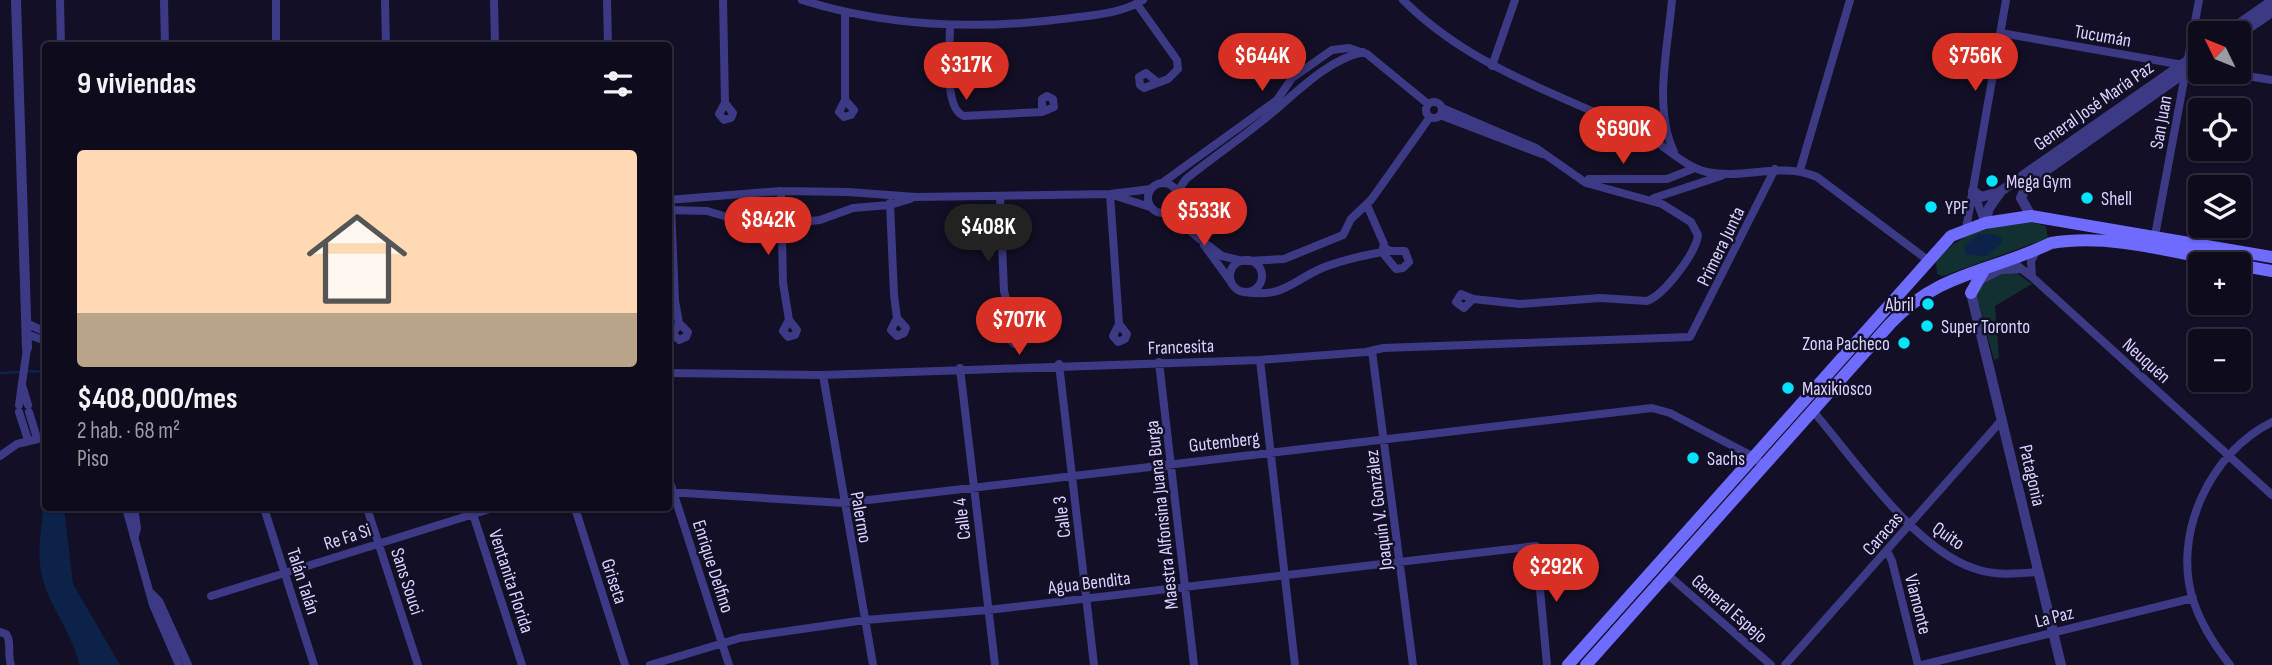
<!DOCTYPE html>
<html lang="es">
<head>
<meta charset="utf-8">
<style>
	body { margin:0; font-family:"Sofia Sans Condensed",sans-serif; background:#1c1929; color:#f1f3f6; height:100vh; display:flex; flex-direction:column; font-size:26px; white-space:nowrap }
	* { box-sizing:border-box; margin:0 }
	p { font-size:23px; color:#9b9ba3 }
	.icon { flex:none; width:38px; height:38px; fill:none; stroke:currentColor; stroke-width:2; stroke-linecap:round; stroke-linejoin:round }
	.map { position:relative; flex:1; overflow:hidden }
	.sheet { position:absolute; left:42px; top:42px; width:630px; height:469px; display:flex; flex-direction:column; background:#0e0b1c; border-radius:7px; box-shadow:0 2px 5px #0004,0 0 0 2px #2e2b3b }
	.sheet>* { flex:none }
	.needle { width:46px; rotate:313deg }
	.controls { position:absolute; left:2188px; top:21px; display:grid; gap:14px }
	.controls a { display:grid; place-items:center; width:63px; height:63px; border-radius:7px; background:#0e0b1c; box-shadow:0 2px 5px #0004,0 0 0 2px #2e2b3b; font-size:35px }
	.price { position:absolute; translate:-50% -60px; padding:0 16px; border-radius:24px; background:#d93025; color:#fff; font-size:23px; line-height:46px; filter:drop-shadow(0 2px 4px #0008) }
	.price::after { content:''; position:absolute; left:50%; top:42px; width:21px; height:16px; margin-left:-10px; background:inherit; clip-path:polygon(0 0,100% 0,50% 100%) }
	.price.active { background:#222; color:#fff }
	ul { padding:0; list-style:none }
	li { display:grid; align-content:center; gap:14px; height:371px; padding:0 35px }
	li+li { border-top:2px solid #2e2b3b }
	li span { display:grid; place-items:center; height:217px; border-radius:7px; color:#555 }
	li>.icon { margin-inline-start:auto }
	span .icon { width:126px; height:126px; fill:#fffc; stroke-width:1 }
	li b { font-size:30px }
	h2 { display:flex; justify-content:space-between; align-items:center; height:84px; padding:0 35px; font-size:30px }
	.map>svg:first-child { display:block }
	.green { fill:#12302f }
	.water { fill:#0c2248 }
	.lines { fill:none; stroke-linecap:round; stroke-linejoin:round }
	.stream { stroke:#0c2248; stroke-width:2.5 }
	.minor { stroke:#3d3a85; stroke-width:8 }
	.tertiary { stroke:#3d3a85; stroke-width:10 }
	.secondary { stroke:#6f6bff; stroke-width:12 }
	.poi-dot { fill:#00e5ff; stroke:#130f26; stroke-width:2.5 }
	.labels { text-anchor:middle; stroke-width:5; stroke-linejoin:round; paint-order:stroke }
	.street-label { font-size:19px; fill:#d9d4ff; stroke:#130f26 }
	.poi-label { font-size:19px; fill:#d9d4ff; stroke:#130f26; text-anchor:start }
</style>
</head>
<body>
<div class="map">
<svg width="2272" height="665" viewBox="0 0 2272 665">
	<rect width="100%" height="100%" fill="#130f26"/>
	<path class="green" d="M2030 222 2046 226 2048 238 1943 276 1937 274 1936 262C1962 229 1990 228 2030 222Z
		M2000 272H2015L2032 284 1995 306 1999 358 1994 360 1976 293 1977 287Z"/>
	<path class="water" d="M1979 234H1995L2002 239 2001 244 1986 256 1966 255 1964 246Z
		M45 491 46 508H64L73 584 120 665H80C62 605 30 595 42 522 44 510 39 503 45 491Z"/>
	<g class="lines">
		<path class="stream" d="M0 373 37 371 46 374"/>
		<path class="minor" d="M60 0 61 46
			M164 0 165 46
			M276 0V46
			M385 0 386 46
			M494 0 495 46
			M607 0 608 46
			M723 0 725 103 719 114 724 120 731 118 733 113 725 103
			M802 0C890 28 980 30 1071 18 1095 15 1123 13 1143 0
			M1403 0C1471 68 1559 94 1643 134 1665 145 1684 167 1707 172 1744 180 1781 161 1817 177L1929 261
			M1672 0C1668 47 1653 108 1674 152
			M1137 4 1177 60 1178 69 1168 79 1144 88 1140 85 1139 77 1146 73 1156 81
			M845 14V100L839 112 844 117 851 115 854 110 845 100
			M950 27C950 48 943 109 964 116L1042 112 1054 107 1053 99 1047 96 1042 99V112
			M2001 33 2183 65
			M1492 66 1515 0
			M2223 72 2272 80
			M1426 110a8 8 0 1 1 16 0a8 8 0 1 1-16 0Z
			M1442 108 1536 148 1586 183 1662 204 1691 222 1698 235C1696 253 1664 295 1647 301L1600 298 1520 304 1473 299 1461 294 1456 302 1464 308 1473 299
			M1440 115 1542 154
			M1800 170 1850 0
			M1589 179H1667L1695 168
			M1162 183 1277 100 1292 78 1332 50 1349 48 1367 54 1428 104
			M1148 198a15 15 0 1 1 30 0a15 15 0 1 1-30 0Z
			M781 191 783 283 789 320 797 330 795 335 788 337 783 331 789 320
			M1177 192 1186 179C1214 156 1245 136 1273 112 1299 90 1328 60 1363 52
			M1974 193 1985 223
			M1110 194 1119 324 1113 336 1118 342 1125 339 1127 334 1119 324
			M1116 196 1150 207
			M1000 197 1004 291 1013 326 1022 335 1020 341 1014 344 1008 338 1013 326
			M1654 198 1721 176
			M668 200 781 191 848 192 916 197 1110 194 1151 189
			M890 203 894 295 897 318 906 328 904 333 897 336 891 330 897 318
			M671 206 675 301 679 323 688 332 686 337 679 340 673 334 679 323
			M668 210 707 211 748 223 782 224 820 220 853 208 890 205 910 199
			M1168 212 1196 236 1180 213 1177 202
			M1966 229 2006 0
			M1196 236 1222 256 1243 261
			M2154 241 2199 0
			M1204 245 1231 282
			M1382 252 1396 269 1403 268 1409 262 1405 251H1390L1385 248
			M2009 259 2032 277 2272 495
			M1230 276a16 16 0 1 1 32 0a16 16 0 1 1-32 0Z
			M1247 261 1284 259 1343 235 1351 219 1371 200 1430 117
			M2032 277 2031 261 2037 250
			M1981 280 2001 270 2021 269
			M1244 292C1283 298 1289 283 1322 268 1342 260 1361 256 1382 252L1384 244 1367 205
			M28 324 46 332
			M29 335 46 341
			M1372 351 1413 665
			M1260 360 1295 665
			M1159 362 1194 665
			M1059 364 1094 665
			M960 368 995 665
			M668 373 823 375 1260 360 1366 352 1383 348 1690 337 1775 169
			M823 375 873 665
			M22 385 28 405
			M19 405 27 348
			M1813 411C1854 459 1914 548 1973 568 1994 576 2016 574 2038 572
			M19 412 28 440
			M29 412 37 438
			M0 456 17 444 46 437
			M668 476 729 665
			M668 492 843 503 1652 408 1670 413 1754 457 1764 466
			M126 508 153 605 179 665
			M134 508 137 528 135 536
			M264 508 314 665
			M367 508 418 665
			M471 508 522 665
			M575 508 625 665
			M1887 551 1892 561 1918 665
			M1667 574 1771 665
			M151 593 159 601 188 665
			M211 596 493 508
			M0 632 6 634C12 642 7 655 11 665
			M650 665 740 638 865 620 988 610 1536 546 1547 665
			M1785 665 2001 421
			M1922 665 2193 598
			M2230 665C2214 645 2201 624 2193 600 2172 533 2211 452 2272 422"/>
		<path class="tertiary" d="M16 0 27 348
			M2226 33 2272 1
			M2238 35 2272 12
			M1973 191 1981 197 1999 192
			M2031 216 2021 198 2027 184 2200 62
			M1985 223 1989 208 2001 191 2200 52
			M1971 293 2061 665"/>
		<path class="secondary" d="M2238 265 2272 271
			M1971 293 1984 270
			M1568 665 1951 236 1985 223 2031 216 2272 257
			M1586 665 1890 324C1940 271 1989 273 2051 243 2112 233 2175 253 2235 264"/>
	</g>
	<g class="poi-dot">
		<circle cx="1992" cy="181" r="7"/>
		<circle cx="2087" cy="198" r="7"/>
		<circle cx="1931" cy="207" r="7"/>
		<circle cx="1928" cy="304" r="7"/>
		<circle cx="1927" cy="326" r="7"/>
		<circle cx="1904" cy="343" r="7"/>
		<circle cx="1788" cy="388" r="7"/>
		<circle cx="1693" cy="458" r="7"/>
	</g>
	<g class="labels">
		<g class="street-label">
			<text transform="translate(2103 35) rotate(10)" y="7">Tucumán</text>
			<text transform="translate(2093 105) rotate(-35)" y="7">General José María Paz</text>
			<text transform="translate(2160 122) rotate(-80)" y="7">San Juan</text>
			<text transform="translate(1720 246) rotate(-64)" y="7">Primera Junta</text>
			<text transform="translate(1181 346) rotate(-2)" y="7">Francesita</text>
			<text transform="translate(2147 360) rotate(42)" y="7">Neuquén</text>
			<text transform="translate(1224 441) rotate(-6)" y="7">Gutemberg</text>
			<text transform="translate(2033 475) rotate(77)" y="7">Patagonia</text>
			<text transform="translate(1378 510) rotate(-97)" y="7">Joaquín V. González</text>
			<text transform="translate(1161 515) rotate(-96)" y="7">Maestra Alfonsina Juana Burga</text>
			<text transform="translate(862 517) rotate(80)" y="7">Palermo</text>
			<text transform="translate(1061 517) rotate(-97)" y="7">Calle 3</text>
			<text transform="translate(961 519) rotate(-97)" y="7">Calle 4</text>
			<text transform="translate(1882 533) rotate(-49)" y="7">Caracas</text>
			<text transform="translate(1949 535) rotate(35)" y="7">Quito</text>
			<text transform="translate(347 536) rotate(-18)" y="7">Re Fa Si</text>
			<text transform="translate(714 566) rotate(72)" y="7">Enrique Delfino</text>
			<text transform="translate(304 581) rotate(72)" y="7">Talán Talán</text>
			<text transform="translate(408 581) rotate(72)" y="7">Sans Souci</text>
			<text transform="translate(512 581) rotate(72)" y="7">Ventanita Florida</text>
			<text transform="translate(615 581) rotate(72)" y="7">Griseta</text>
			<text transform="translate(1089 582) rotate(-7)" y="7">Agua Bendita</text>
			<text transform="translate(1919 604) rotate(76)" y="7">Viamonte</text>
			<text transform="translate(1730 608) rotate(41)" y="7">General Espejo</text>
			<text transform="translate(2054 616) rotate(-14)" y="7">La Paz</text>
		</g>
		<g class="poi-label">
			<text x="2006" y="188">Mega Gym</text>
			<text x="2101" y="205">Shell</text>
			<text x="1945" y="214">YPF</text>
			<text x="1914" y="311" text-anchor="end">Abril</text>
			<text x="1941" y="333">Super Toronto</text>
			<text x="1890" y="350" text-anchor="end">Zona Pacheco</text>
			<text x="1802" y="395">Maxikiosco</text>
			<text x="1707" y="465">Sachs</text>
		</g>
	</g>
</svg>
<div class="controls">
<a><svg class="needle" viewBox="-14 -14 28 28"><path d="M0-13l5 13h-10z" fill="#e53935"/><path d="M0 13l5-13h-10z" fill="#9b9ba3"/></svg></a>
<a><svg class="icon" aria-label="locate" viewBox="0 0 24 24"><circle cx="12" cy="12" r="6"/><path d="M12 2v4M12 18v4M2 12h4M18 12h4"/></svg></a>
<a><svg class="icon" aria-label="layers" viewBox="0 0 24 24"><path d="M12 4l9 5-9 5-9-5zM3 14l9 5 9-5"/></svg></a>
<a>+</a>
<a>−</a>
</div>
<b class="price" style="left:1262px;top:93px">$644K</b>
<b class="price" style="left:1975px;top:93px">$756K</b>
<b class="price" style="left:966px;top:102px">$317K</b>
<b class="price" style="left:1623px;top:166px">$690K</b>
<b class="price" style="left:1204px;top:248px">$533K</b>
<b class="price" style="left:768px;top:257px">$842K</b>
<b class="price active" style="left:988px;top:264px">$408K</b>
<b class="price" style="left:1019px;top:357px">$707K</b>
<b class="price" style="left:1556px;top:604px">$292K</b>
<section class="sheet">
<h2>9 viviendas<svg class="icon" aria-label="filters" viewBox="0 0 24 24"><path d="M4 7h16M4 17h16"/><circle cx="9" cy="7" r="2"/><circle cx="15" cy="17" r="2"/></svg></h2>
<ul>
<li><span style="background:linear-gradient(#ffd9b3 75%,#b9a48a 0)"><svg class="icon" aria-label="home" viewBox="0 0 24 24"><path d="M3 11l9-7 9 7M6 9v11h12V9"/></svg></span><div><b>$408,000/mes</b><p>2 hab. · 68 m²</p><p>Piso</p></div></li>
</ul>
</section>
</div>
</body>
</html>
